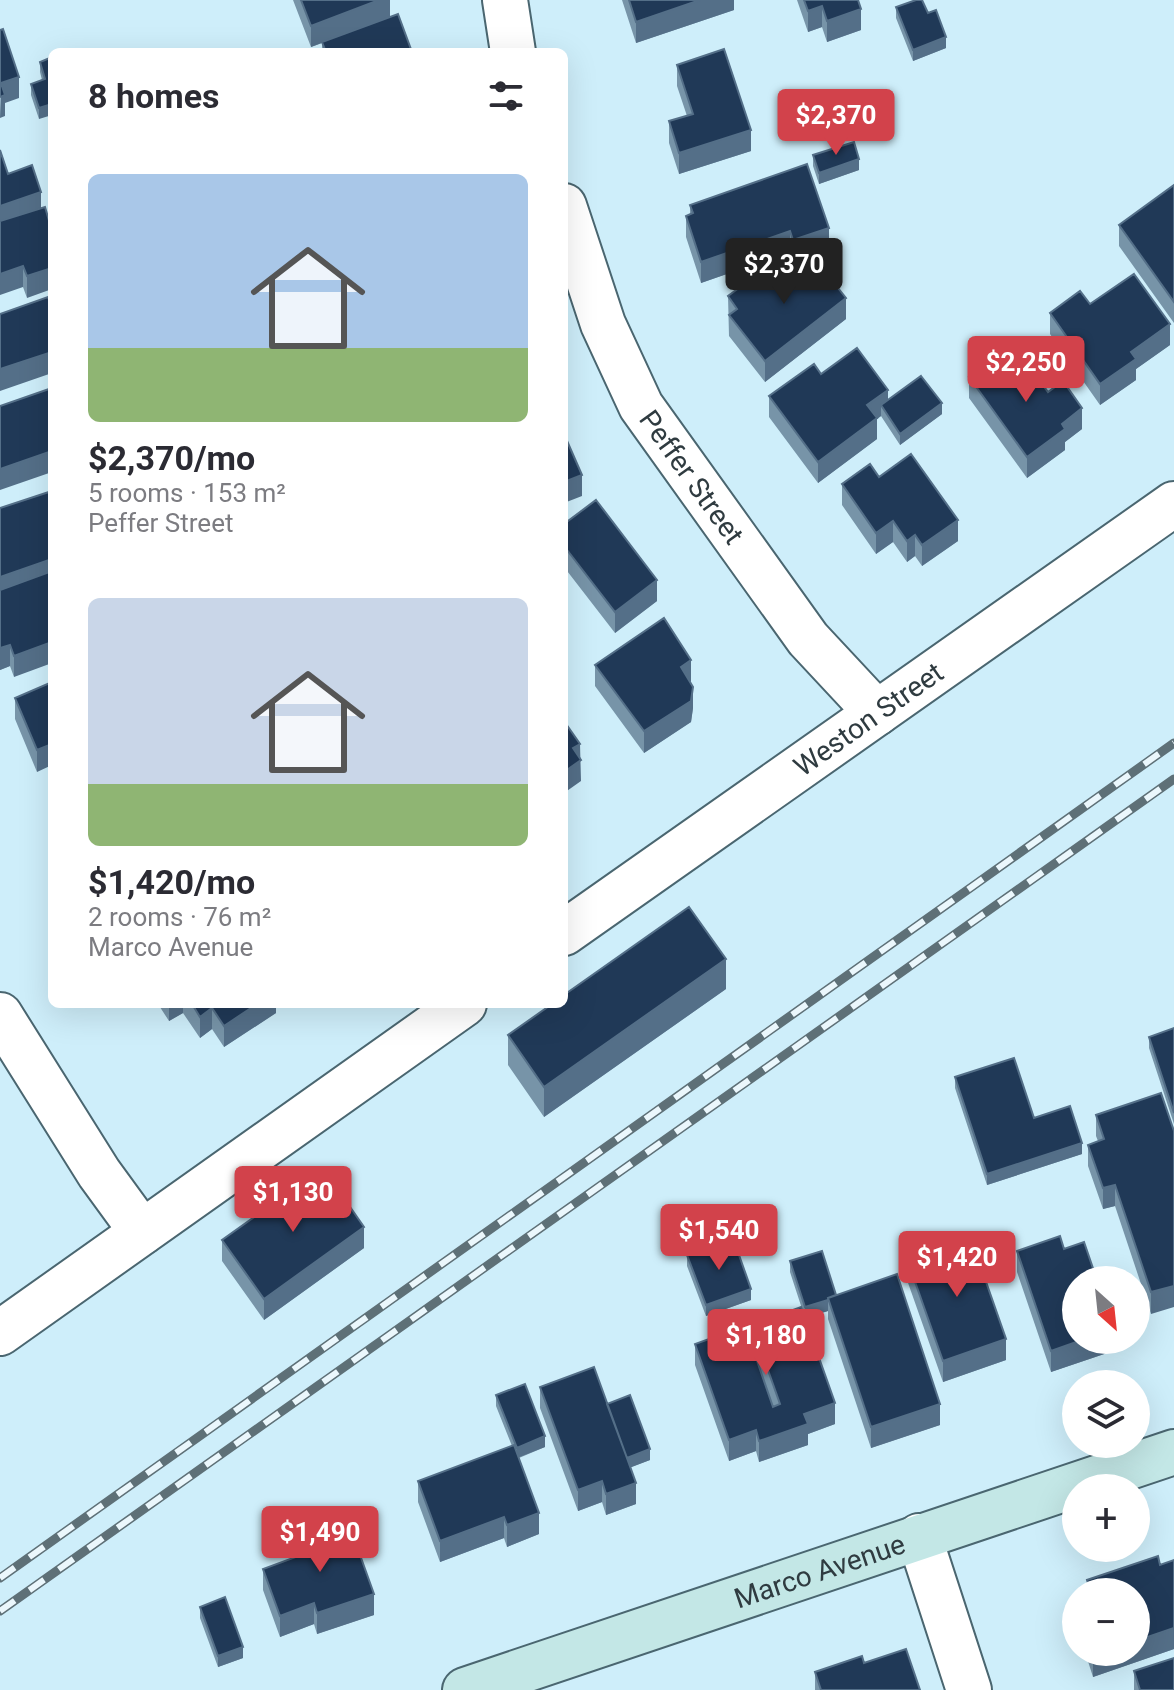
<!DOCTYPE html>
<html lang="en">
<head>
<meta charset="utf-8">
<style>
	body { margin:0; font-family:Roboto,sans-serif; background:#f7f7f7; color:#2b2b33; height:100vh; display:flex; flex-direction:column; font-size:30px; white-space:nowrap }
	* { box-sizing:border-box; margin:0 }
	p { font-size:26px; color:#7c7c81 }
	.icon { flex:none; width:44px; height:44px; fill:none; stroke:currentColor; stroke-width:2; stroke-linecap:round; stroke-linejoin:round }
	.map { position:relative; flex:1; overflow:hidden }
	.sheet { position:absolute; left:48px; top:48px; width:520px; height:960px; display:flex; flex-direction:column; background:#fff; border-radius:12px; box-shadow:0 8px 32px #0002 }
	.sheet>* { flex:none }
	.needle { width:52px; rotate:153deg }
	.fabs { position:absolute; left:1062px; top:1266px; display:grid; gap:16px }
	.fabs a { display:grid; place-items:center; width:88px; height:88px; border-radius:50%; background:#fff; box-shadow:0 8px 32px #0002; font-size:40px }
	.price { position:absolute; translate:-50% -68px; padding:0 18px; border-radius:8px; background:#d2424b; color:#fff; font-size:26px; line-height:52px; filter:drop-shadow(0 2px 4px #0008) }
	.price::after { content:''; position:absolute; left:50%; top:48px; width:24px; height:18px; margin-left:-12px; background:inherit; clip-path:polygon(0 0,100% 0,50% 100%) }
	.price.active { background:#222; color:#fff }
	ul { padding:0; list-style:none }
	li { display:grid; align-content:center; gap:16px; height:424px; padding:0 40px }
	li span { display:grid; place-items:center; height:248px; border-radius:12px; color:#555 }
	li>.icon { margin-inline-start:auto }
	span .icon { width:144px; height:144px; fill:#fffc; stroke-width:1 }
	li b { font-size:34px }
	h2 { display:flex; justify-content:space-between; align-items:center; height:96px; padding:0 40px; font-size:34px }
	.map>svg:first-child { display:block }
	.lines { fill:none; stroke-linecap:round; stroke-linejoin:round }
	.street-casing { stroke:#4a6670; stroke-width:48 }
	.secondary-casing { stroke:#4a6670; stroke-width:48 }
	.street { stroke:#fff; stroke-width:44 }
	.secondary { stroke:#c3e7e6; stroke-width:44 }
	.rail-casing { stroke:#5e7077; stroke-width:9 }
	.rail { stroke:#ebf7fc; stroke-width:6; stroke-dasharray:18; stroke-linecap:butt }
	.wall { fill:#7794a8 }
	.shaded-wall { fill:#546f88 }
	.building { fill:#203957; stroke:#546f88; stroke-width:2 }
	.labels { text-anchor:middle; stroke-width:8; stroke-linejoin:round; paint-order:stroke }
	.street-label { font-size:28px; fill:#2f3b40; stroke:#ebf7fc }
</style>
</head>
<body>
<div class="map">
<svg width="1174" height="1690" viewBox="0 0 1174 1690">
	<rect width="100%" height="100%" fill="#ceeefa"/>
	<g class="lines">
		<g class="street-casing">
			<g id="street">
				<path d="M505 0 513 52"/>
				<path id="s1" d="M564 206 603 324 641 406 808 639 877 713"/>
				<path id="s2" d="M564 933 1174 504"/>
				<path d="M0 1015 99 1173 142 1232"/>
				<path d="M0 1333 464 1004"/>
				<path d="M919 1536 969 1690"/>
			</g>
		</g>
		<g class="secondary-casing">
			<g id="secondary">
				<path id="s3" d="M465 1690 1174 1452"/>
			</g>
		</g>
		<use href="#street" class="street"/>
		<use href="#secondary" class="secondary"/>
		<g class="rail-casing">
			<path id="rail" d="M0 1578 1174 743
				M0 1611 1174 779"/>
		</g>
		<use href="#rail" class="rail"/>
	</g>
	<path class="wall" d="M293 0H390V17L412 52H322V43L311 47Z
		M622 0H734V10L636 43Z
		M797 0H858L861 30 827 42 822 27 808 32Z
		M896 7 928 13 946 48 913 61 896 18Z
		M52 57 39 119 31 95V84L42 80 40 72V62Z
		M677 65 751 151 679 174 669 143V121L687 116 677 86Z
		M813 155 859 170 819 184 813 166Z
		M807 164 829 249 811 255 846 319 765 382 729 336 728 296 765 288 804 257 793 261 790 252 701 283 686 237V216L690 214V205Z
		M32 165 27 298 23 287 8 174Z
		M1174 185V323L1119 246V225Z
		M1090 304 1170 345 1136 369V380L1100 405 1050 334V313Z
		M1006 373 1048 392 1082 429 1065 442V450L1027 478 969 398V377Z
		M821 374 888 400 942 414 900 445 881 416 877 419V439L818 483 769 417V396Z
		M879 477 958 541 922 566 915 556 907 562 893 542 876 554 842 505V484Z
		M52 491 14 677 10 666 0 670V508Z
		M564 524 657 601 615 633 564 567Z
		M595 665 691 681 690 682 693 708 691 722 644 753 595 686Z
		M52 682 37 772 15 719V698Z
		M726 989 544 1117 508 1065V1035Z
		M158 1004H276V1013L224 1047 212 1029 200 1038 183 1013 169 1021Z
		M1174 1028V1124L1149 1048V1037Z
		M955 1077 1034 1118 1082 1154 987 1185 955 1088Z
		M1161 1093 1151 1314 1115 1206 1103 1209 1088 1166V1145L1098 1141 1096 1136V1115Z
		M222 1240 364 1248 264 1320 222 1261Z
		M1064 1249 1113 1340V1351L1051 1372 1017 1272V1251Z
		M687 1255 751 1300 706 1316 687 1266Z
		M907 1259 1006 1360 943 1382 907 1280Z
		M790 1261 836 1295 940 1425 871 1448 828 1319V1311L805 1318 790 1272Z
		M752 1325 835 1424 808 1434V1445L759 1462 756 1451 729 1461 695 1365V1344L752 1346Z
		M540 1387 650 1460 631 1467 636 1504 606 1515 602 1502 578 1511 540 1408Z
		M496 1395 545 1447 519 1458 539 1534 507 1547 504 1538 440 1562 418 1502V1481L512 1446 496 1406Z
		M298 1535 322 1537 374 1615 317 1634 314 1624 280 1637 263 1590V1569L298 1556Z
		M1158 1556 1160 1565 1174 1560V1649L1093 1677 1085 1652H1136V1592H1084L1087 1591V1580Z
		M1076 1595V1626L1073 1617V1596Z
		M200 1607 243 1658 218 1667 200 1618Z
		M864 1663 920 1690H815V1672Z
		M1134 1671 1174 1690H1134Z"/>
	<path class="shaded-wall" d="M379 0H390V17L311 47V26Z
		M700 0H734V10L636 43V22Z
		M822 6V27L808 32V11Z
		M861 9V30L827 42V21Z
		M946 37V48L913 61V50Z
		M19 77V98L5 103V116L0 118 1 83Z
		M52 104V115L39 119V108Z
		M751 130V151L679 174V153Z
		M859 159V170L819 184V173Z
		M41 192V213L0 227V206Z
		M829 228V249L793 261V240Z
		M790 231V252L701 283V262Z
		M23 266V287L0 295V274Z
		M52 268V289L27 298V276Z
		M846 298V319L765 382V361Z
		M1170 324V345L1136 369V380L1100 405V384L1131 352Z
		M52 352V373L0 391V369Z
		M888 390V411L881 405V416L877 419V439L818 483V462L867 405Z
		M942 403V414L900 445V434Z
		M1082 408V429L1065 442V450L1027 478V457L1062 424Z
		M52 451V472L0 490V469Z
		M582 475V496L564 503V482Z
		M958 520V541L922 566V545Z
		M893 521V542L876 554V533Z
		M915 535V556L907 562V541Z
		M52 559V580L0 598V577Z
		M657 580V601L615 633V612Z
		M52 642V663L14 677V656Z
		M10 645V666L0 670V648Z
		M691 660V681L681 688V667Z
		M693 687V708L691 722 644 753V731Z
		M52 744V765L37 772V750Z
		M580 744 581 781 564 793V772L573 748Z
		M726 959V989L544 1117V1087Z
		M169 1004H183V1013L169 1021Z
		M257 1004H276V1013L224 1047V1026Z
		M212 1008V1029L200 1038V1017Z
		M1082 1143V1154L987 1185V1174Z
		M1115 1185V1206L1103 1209V1188Z
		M364 1227V1248L264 1320V1299Z
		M1174 1286V1307L1151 1314V1292Z
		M751 1289V1300L706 1316V1305Z
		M828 1300V1311L805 1318V1307Z
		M1006 1339V1360L943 1382V1361Z
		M1082 1340H1113V1351L1051 1372V1351Z
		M835 1403V1424L808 1434V1445L759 1462V1441L804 1414Z
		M940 1404V1425L871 1448V1427Z
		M756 1430V1451L729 1461V1440Z
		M545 1436V1447L517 1458V1448Z
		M650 1449V1460L624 1470V1459Z
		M602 1481V1502L578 1511V1490Z
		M636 1483V1504L606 1515V1494Z
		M539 1513V1534L507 1547V1525Z
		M504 1517V1538L440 1562V1541Z
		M374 1594V1615L317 1634V1613Z
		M314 1603V1624L280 1637V1616Z
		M1174 1628V1649L1093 1677V1656L1104 1652H1136V1641Z
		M243 1647V1658L218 1667V1656Z"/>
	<path class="building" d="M301 0H379L311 26Z
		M629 0H700L636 22Z
		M804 0H858L861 9 827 21 822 6 808 11Z
		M916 0H922L928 13 936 10 946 37 913 50 896 7Z
		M398 14 412 52H326L322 42Z
		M3 29 19 77 1 83 5 95 0 97V30Z
		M724 49 751 130 679 153 669 121 693 114 677 65Z
		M52 57V104L39 108 31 84 45 79 40 62Z
		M854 142 859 159 819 173 813 155Z
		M0 150 8 174 32 165 41 192 0 206Z
		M807 164 829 228 793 240 790 231 701 262 686 216 693 213 690 205Z
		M1174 185V302L1119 225Z
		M45 207 50 224 52 223V268L27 276 23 266 0 274V221Z
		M810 253 846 298 765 361 729 315 737 309 728 296 755 276 765 288Z
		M1134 274 1170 324 1131 352 1136 359 1100 384 1050 313 1080 291 1090 304Z
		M48 297 52 308V352L0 369V314Z
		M857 348 888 390 867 405 877 418 818 462 769 396 814 364 821 374Z
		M995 359 1006 373 1024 359 1048 392 1063 381 1082 408 1062 424 1065 429 1027 457 969 377Z
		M921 376 942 403 900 434 881 405Z
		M52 388V451L0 469V406Z
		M564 434 582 475 564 482Z
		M911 454 958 520 922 545 915 535 907 541 893 521 876 533 842 484 870 464 879 477Z
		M52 491V559L0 577V508Z
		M596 500 657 580 615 612 564 546V524Z
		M52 571V642L14 656 10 645 0 648V590Z
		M664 618 691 660 681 667 693 687 691 701 644 731 595 665Z
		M52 682V744L37 750 15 698Z
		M564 721 580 744 573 748 581 760 564 772Z
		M689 907 726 959 544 1087 508 1035 552 1004H564V995Z
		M192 1004H257L224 1026 212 1008 200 1017Z
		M1174 1028V1113L1149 1037Z
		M1014 1058 1034 1118 1070 1106 1082 1143 987 1174 955 1077Z
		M1161 1093 1174 1131V1286L1151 1292 1115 1185 1103 1188 1088 1145 1104 1139 1096 1115Z
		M323 1168 364 1227 264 1299 222 1240Z
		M970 1236 1006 1339 943 1361 907 1259Z
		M1060 1236 1064 1249 1084 1242 1097 1280H1076V1340H1082L1051 1351 1017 1251Z
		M733 1238 751 1289 706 1305 687 1255Z
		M822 1251 836 1295 828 1298V1300L805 1307 790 1261Z
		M897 1274 940 1404 871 1427 828 1298Z
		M801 1307 835 1403 804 1414 808 1424 759 1441 756 1430 729 1440 695 1344 745 1326 773 1407 780 1404 752 1325Z
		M594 1367 636 1483 606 1494 602 1481 578 1490 540 1387Z
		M525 1384 545 1436 517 1448 496 1395Z
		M630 1395 650 1449 627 1458 607 1404Z
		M514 1445 539 1513 507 1525 504 1517 440 1541 418 1481Z
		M350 1527 374 1594 317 1613 314 1603 280 1616 263 1569 304 1554 298 1535 319 1528 322 1537Z
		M1158 1556 1160 1565 1174 1560V1628L1136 1641V1592H1084L1090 1590 1087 1580Z
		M225 1597 243 1647 218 1656 200 1607Z
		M906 1649 920 1690H821L815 1672 862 1656 864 1663Z
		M1092 1652H1104L1093 1656Z
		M1174 1658V1690H1140L1134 1671Z"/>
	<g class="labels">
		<g class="street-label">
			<text dy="10" stroke="none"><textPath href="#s1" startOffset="302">Peffer Street</textPath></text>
			<text dy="10" stroke="none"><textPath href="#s2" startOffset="372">Weston Street</textPath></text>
			<text dy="10" stroke="none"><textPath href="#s3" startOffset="374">Marco Avenue</textPath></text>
		</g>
	</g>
</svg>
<div class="fabs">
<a><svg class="needle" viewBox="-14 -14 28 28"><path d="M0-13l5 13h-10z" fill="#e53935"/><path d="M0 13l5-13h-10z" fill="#7c7c81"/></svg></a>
<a><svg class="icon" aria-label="layers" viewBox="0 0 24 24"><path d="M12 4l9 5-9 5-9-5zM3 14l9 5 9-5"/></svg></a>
<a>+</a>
<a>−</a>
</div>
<b class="price" style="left:836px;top:157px">$2,370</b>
<b class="price active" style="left:784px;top:306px">$2,370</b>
<b class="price" style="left:1026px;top:404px">$2,250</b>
<b class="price" style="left:293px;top:1234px">$1,130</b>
<b class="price" style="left:719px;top:1272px">$1,540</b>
<b class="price" style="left:957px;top:1299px">$1,420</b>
<b class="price" style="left:766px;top:1377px">$1,180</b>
<b class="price" style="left:320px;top:1574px">$1,490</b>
<section class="sheet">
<h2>8 homes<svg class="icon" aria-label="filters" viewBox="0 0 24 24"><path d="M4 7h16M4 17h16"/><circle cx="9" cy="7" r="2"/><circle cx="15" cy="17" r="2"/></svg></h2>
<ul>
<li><span style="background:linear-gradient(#a9c7e8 70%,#8fb573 0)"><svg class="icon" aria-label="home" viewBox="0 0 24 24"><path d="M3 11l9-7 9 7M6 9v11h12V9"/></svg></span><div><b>$2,370/mo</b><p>5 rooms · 153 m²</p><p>Peffer Street</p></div></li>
<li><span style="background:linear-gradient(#c9d6e8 75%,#8fb573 0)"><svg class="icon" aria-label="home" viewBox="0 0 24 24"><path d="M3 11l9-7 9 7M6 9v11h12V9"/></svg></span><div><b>$1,420/mo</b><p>2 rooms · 76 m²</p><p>Marco Avenue</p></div></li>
</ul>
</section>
</div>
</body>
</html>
